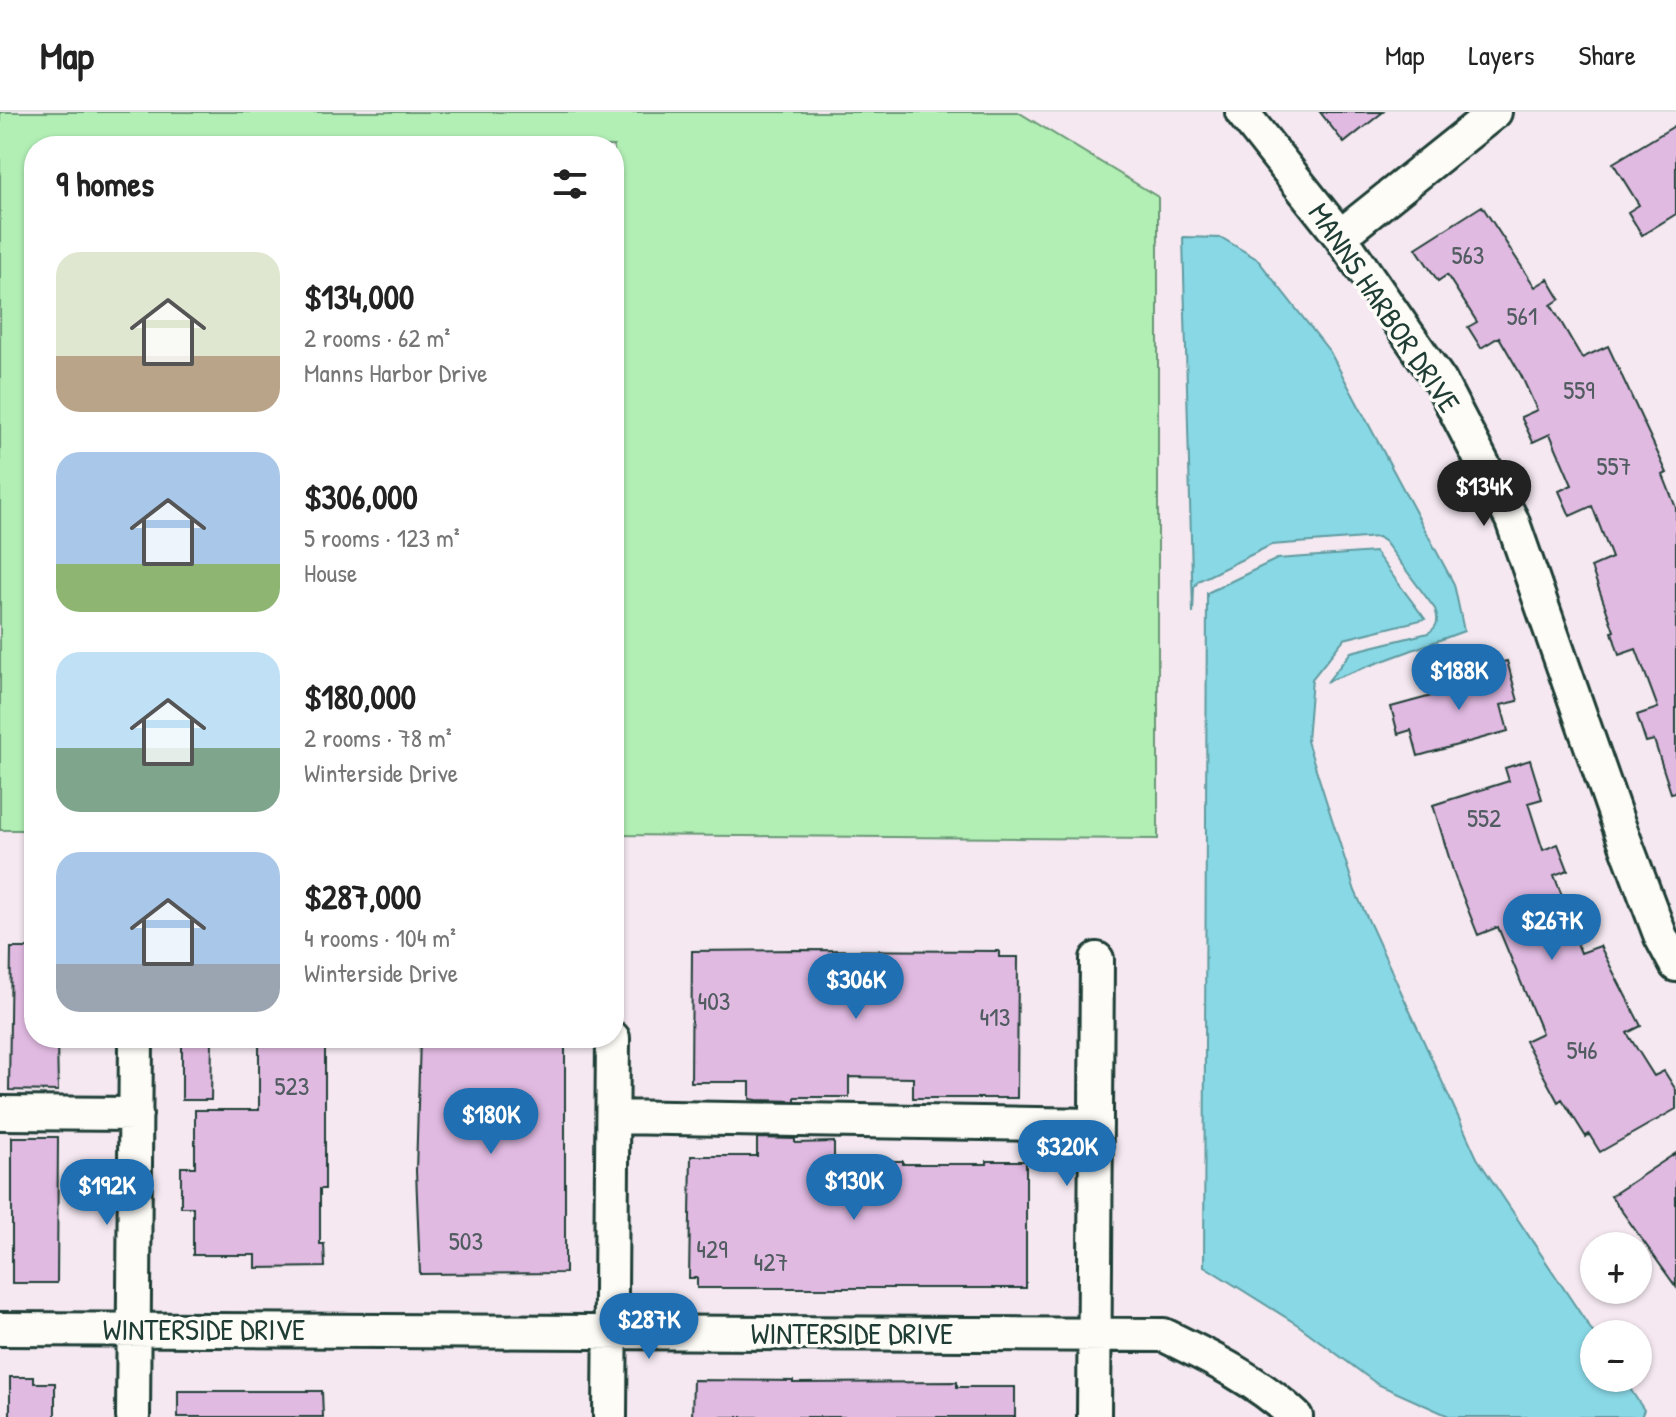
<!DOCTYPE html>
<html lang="en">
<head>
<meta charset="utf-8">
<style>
	body { margin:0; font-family:"Patrick Hand",sans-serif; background:#f2f2f2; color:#222; height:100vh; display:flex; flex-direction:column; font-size:30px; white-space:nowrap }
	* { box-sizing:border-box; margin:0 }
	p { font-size:26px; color:#767676 }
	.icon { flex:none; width:44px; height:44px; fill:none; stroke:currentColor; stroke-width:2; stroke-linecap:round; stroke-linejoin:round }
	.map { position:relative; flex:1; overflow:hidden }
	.drawer { position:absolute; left:24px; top:24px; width:600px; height:912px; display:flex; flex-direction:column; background:#fff; border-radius:32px; box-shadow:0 2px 6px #0004 }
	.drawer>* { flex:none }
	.fabs { position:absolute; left:1580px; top:1120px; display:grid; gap:16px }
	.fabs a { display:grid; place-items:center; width:72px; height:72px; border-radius:50%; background:#fff; box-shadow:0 2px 6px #0004; font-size:40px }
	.price { position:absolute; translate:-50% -68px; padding:0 18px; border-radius:28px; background:#1f6fb2; color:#fff; font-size:26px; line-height:52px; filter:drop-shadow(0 2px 4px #0008) }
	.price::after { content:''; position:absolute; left:50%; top:48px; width:24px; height:18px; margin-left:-12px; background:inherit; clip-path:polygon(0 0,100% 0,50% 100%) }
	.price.on { background:#222; color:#fff }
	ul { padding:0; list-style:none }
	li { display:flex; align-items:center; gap:24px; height:200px; padding:0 32px }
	li span { display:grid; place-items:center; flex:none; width:224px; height:160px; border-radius:24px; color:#555 }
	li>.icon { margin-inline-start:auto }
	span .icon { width:96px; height:96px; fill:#fffc; stroke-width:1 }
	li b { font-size:34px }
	h2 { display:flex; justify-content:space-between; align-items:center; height:96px; padding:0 32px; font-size:34px }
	header { display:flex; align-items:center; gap:48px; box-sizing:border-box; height:112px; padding:0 40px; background:#fff; border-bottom:2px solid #e0e0e0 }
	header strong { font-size:38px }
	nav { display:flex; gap:44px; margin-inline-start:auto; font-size:28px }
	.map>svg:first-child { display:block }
	.green { fill:#b2efb5; stroke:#689674; stroke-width:2 }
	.water { fill:#89d8e6; stroke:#5f9a9f; stroke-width:2 }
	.building { fill:#e1bae2; stroke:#1f3d34; stroke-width:2 }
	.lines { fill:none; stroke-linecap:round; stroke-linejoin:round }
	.street-casing { stroke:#1f3d34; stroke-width:38 }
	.street { stroke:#fdfcf7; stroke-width:32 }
	.labels { text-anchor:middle; stroke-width:7; stroke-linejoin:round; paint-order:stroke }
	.number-label { font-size:26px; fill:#505c60 }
	.street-label { font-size:30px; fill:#1f3d34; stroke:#fdfcf7 }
</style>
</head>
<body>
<header>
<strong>Map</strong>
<nav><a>Map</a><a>Layers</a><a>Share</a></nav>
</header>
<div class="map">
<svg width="1676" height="1305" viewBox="0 0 1676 1305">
	<rect width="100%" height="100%" fill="#f5e8f1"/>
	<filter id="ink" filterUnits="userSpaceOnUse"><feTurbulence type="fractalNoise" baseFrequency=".0125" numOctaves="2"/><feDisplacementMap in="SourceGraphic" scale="16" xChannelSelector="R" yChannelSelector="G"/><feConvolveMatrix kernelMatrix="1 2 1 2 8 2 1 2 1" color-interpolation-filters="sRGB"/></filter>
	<g filter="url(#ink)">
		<path class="green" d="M0 0H1018L1158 85V727L614 723V34H34V718H0Z"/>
		<path class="water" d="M1183 125 1222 126 1257 147 1330 240 1454 472 1464 519 1328 569 1351 540 1428 521C1438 515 1439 508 1435 497L1385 430 1378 425 1271 433 1198 469 1194 476 1193 502Z
			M1375 440 1425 507 1344 527 1312 567 1307 629 1355 779 1477 1046 1594 1222V1266H1623L1644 1298 1641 1305H1451L1377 1272 1298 1213 1204 1154 1207 481 1277 447Z"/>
		<path class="building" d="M1320 0H1383L1344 31Z
			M1676 13V102L1642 123 1628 100 1639 93 1613 51Z
			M1482 94 1535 175 1548 167 1560 187 1551 193 1582 246 1608 234 1667 361 1663 363 1676 396V680L1671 681 1654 628 1646 630 1637 603 1658 596 1636 537 1619 543 1612 520 1614 519 1591 455 1612 446 1592 394 1570 404 1559 379 1572 373 1550 322 1533 330 1521 305 1537 298 1521 263 1499 225 1481 236 1468 215 1477 210 1447 163 1438 169 1416 136Z
			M1507 549 1518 589 1501 593 1508 619 1418 644 1411 618 1398 622 1391 595 1483 570 1479 556Z
			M1530 648 1542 687 1528 691 1543 738 1558 732 1568 758 1554 763 1564 789 1560 790 1581 841 1600 834 1641 914 1627 921 1654 964 1664 959 1676 978V997L1600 1040 1589 1022 1586 1025 1562 987 1558 990 1525 929 1542 921 1498 815 1478 823 1455 765 1433 693 1509 669 1505 656Z
			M11 836H34V926H57L58 979 9 978Z
			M795 838 999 839V845H1018L1017 986H913V966L849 965V985H795V989L757 988 750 987V970H691L692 839Z
			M182 926H212L211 988H182Z
			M259 926H325V1077H320V1132H324L325 1155 256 1156V1143H193V1095H181V1055H195V998H259Z
			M420 926H565V1161L420 1162 416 1059Z
			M12 1025H58L57 1171H12Z
			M757 1026 795 1027V1031L834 1030V1049H903V1052H987V1049H1026V1176H697V1166H689L691 1044H757Z
			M1676 1041V1175L1611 1084Z
			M10 1265H34V1271H55V1305H10Z
			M693 1268 793 1269V1271L957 1270V1275H1015V1305H692Z
			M178 1279H322L323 1305H178Z"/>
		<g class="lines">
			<g class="street-casing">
				<path id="street" d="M1242 0 1340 124 1440 269 1512 408 1618 711 1661 825 1676 853
					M1340 124 1495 0
					M0 1001 136 1002
					M613 1005 1096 1013
					M0 1217 1164 1223C1211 1246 1257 1268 1296 1305
					M133 1305 136 926
					M610 1305 613 926
					M1094 1305 1097 847"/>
			</g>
			<use href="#street" class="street"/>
		</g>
	</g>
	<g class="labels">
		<g class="number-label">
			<text x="1468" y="152">563</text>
			<text x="1522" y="213">561</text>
			<text x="1579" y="287">559</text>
			<text x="1614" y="363">557</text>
			<text x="1484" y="715">552</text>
			<text x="714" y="898">403</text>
			<text x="995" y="914">413</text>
			<text x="1582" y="947">546</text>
			<text x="292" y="983">523</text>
			<text x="466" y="1138">503</text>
			<text x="712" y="1146">429</text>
			<text x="771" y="1159">427</text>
		</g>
		<g class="street-label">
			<text transform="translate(1384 196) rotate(56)" y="10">MANNS HARBOR DRIVE</text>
			<text x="204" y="1228">WINTERSIDE DRIVE</text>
			<text x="852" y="1232">WINTERSIDE DRIVE</text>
		</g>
	</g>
</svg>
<div class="fabs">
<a>+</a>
<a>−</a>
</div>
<b class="price on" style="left:1484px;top:416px">$134K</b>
<b class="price" style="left:1459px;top:600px">$188K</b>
<b class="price" style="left:1552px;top:850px">$267K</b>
<b class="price" style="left:856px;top:909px">$306K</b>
<b class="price" style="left:491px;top:1044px">$180K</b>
<b class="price" style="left:1067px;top:1076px">$320K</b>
<b class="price" style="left:854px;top:1110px">$130K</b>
<b class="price" style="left:107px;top:1115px">$192K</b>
<b class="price" style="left:649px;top:1249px">$287K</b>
<section class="drawer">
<h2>9 homes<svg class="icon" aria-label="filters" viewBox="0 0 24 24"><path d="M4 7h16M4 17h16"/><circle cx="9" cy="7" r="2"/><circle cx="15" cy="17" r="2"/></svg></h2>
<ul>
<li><span style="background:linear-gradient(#dfe7d0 65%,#b9a48a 0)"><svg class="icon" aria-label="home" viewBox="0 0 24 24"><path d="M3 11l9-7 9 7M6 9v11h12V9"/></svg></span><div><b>$134,000</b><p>2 rooms · 62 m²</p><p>Manns Harbor Drive</p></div></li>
<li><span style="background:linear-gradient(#a9c7e8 70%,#8fb573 0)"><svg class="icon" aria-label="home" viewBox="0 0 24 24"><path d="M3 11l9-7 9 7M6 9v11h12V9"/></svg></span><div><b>$306,000</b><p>5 rooms · 123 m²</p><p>House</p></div></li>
<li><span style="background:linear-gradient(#bfe0f5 60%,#7fa58c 0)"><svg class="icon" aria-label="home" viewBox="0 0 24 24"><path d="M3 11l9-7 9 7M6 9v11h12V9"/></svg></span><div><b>$180,000</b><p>2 rooms · 78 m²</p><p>Winterside Drive</p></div></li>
<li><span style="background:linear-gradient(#a9c7e8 70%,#9aa5b1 0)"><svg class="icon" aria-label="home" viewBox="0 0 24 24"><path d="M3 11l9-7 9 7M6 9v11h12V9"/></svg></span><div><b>$287,000</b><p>4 rooms · 104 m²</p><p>Winterside Drive</p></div></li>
</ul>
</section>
</div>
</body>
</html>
